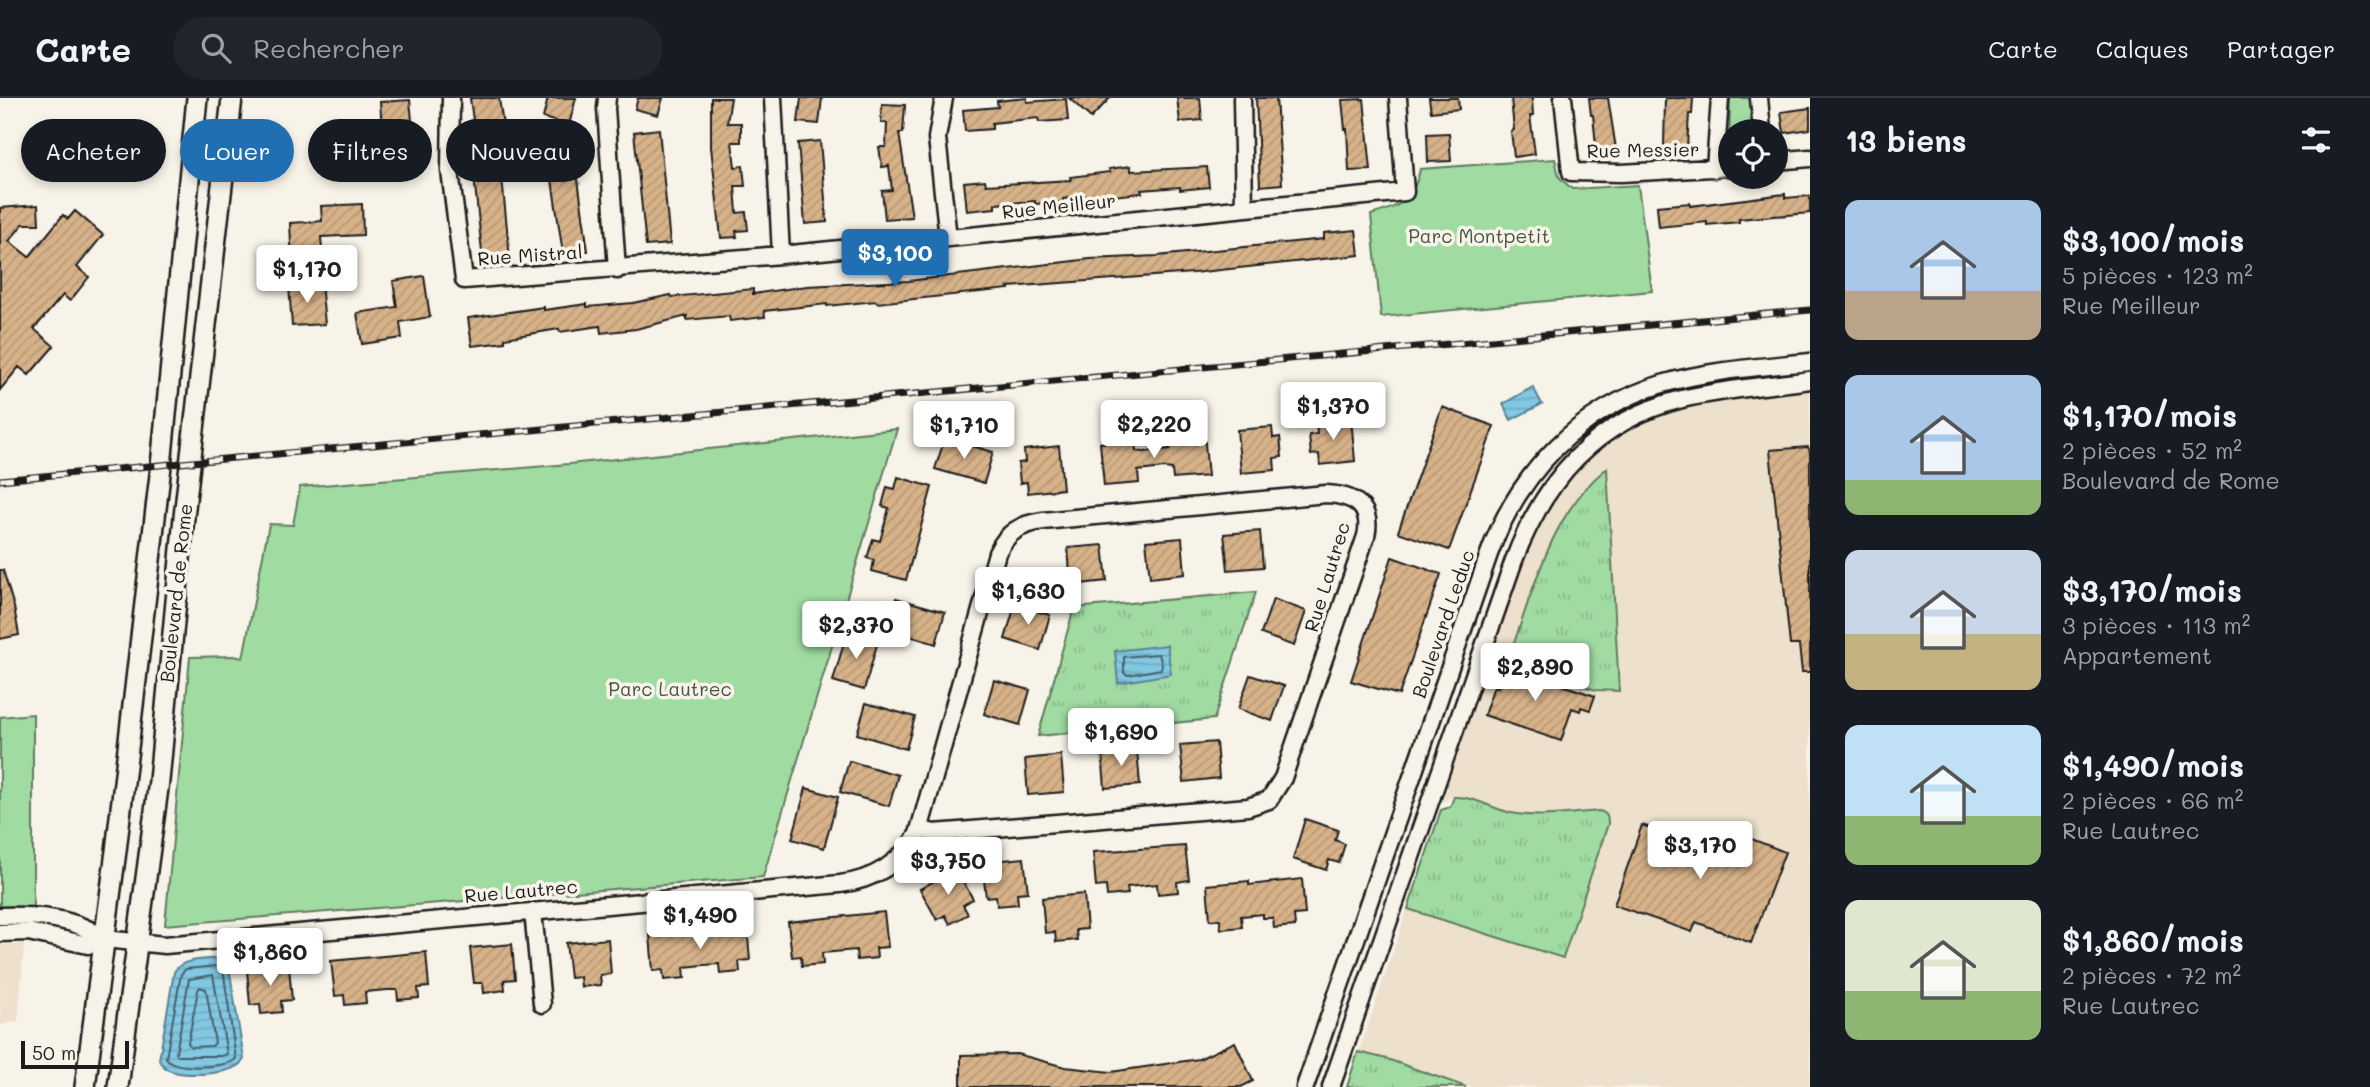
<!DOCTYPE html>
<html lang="fr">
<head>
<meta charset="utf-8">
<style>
	body { margin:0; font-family:Mali,sans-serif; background:#20242c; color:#f1f3f6; height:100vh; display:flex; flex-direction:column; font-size:26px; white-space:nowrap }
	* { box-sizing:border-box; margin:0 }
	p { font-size:23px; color:#9ea1a6 }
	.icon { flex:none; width:38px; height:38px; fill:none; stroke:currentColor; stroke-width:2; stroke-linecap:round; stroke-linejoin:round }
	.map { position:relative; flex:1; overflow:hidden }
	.panel { display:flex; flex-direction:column; background:#171b24; width:560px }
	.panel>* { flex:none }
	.guide { position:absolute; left:21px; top:21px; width:665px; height:63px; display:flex; gap:14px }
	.controls { position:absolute; left:1718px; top:21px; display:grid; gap:14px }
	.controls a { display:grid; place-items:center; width:70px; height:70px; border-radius:50%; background:#171b24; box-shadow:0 4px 10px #0003; font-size:35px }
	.scale { position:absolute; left:21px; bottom:18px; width:108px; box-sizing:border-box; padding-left:7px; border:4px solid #1c1c1c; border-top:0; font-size:19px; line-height:24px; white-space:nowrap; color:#1c1c1c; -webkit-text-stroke:5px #f7f3e8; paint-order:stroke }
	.price { position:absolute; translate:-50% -60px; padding:0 16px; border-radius:7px; background:#fff; color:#222; font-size:23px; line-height:46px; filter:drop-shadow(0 2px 4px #0008) }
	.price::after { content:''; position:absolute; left:50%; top:42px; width:21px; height:16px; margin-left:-10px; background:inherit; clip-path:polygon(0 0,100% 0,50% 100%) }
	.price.on { background:#1f6fb2; color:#fff }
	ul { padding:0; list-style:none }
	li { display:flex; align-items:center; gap:21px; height:175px; padding:0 35px }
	li span { display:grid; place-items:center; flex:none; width:196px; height:140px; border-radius:14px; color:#555 }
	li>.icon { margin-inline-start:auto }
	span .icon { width:84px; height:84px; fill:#fffc; stroke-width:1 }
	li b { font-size:30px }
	h2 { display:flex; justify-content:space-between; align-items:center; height:84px; padding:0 35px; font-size:30px }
	.tag { padding:0 24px; border-radius:32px; background:#171b24; box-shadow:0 4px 10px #0003; font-size:24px; line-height:63px }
	.tag.on { background:#1f6fb2; color:#fff }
	header { display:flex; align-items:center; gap:42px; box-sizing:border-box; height:98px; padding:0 35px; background:#171b24; border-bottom:2px solid #363941 }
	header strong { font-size:33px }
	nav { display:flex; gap:38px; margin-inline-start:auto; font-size:24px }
	.search { width:490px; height:63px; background:#20242c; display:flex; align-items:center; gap:18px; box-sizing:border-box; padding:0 24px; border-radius:38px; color:#9ea1a6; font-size:26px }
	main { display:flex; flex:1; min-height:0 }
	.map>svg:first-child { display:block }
	.built { fill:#ede0cc }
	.grass { fill:url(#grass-tufts); stroke:#5e7c5f; stroke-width:2 }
	.green { fill:#a0dba2; stroke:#5e7c5f; stroke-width:2 }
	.water { fill:url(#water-rules); stroke:#598393; stroke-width:2 }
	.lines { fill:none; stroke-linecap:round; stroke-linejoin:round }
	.shore { stroke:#45616c; stroke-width:2 }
	.building { fill:url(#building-hatch); stroke:#1c1c1c; stroke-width:2 }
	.minor-casing { stroke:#1c1c1c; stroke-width:21 }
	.major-casing { stroke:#1c1c1c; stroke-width:24 }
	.minor { stroke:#f7f3e8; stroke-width:16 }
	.major { stroke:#f7f3e8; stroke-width:19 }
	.rail-casing { stroke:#1c1c1c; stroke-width:7 }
	.rail { stroke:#f7f3e8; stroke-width:4.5; stroke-dasharray:13; stroke-linecap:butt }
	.labels { text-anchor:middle; stroke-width:7; stroke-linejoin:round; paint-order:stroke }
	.street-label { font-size:19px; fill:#1c1c1c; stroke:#f7f3e8 }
	.park-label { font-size:19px; fill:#454; stroke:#f7f3e8 }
</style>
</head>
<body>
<header>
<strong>Carte</strong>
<div class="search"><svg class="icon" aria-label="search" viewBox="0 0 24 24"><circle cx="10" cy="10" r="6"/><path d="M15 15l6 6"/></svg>Rechercher</div>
<nav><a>Carte</a><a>Calques</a><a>Partager</a></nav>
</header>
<main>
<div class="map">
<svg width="1810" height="989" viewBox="0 0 1810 989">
	<defs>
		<pattern id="grass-tufts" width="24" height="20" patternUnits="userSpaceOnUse" patternTransform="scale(1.75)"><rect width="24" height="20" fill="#a0dba2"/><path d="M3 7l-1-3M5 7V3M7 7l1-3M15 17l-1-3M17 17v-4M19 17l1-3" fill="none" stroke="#89bb8b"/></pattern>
		<pattern id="water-rules" width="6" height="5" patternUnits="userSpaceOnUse" patternTransform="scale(1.75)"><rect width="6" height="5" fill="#82c8e3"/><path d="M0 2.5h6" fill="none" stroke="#70abc2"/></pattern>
		<pattern id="building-hatch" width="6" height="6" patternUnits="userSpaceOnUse" patternTransform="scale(1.75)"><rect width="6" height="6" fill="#d7b289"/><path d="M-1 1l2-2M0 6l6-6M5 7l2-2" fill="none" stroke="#b89876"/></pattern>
	</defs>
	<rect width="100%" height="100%" fill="#f7f3e8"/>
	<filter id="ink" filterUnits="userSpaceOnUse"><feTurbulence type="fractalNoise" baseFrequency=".0143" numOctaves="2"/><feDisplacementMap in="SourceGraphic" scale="14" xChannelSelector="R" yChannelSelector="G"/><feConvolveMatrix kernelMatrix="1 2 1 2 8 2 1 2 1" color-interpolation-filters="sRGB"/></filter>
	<g filter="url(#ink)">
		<path class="built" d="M1810 292V989H1347L1441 712 1451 707 1453 699 1442 704 1525 458 1532 441 1555 398 1578 371 1603 349 1652 320 1688 309Z
			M24 846 18 923 0 927V847Z"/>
		<path class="grass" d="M1607 370 1619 593 1596 592 1507 564C1533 497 1548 417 1607 370Z
			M1256 494 1214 621 1038 638 1074 510Z
			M1454 699C1475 698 1495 713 1517 716 1543 720 1572 715 1599 713 1607 715 1608 718 1608 726L1563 860 1408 811 1441 712 1450 709Z
			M1358 954 1387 961 1466 989H1347Z"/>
		<path class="green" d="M1730 0H1752L1756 33H1731V56H1729Z
			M1555 61 1559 79 1572 91 1638 87 1652 193 1381 219 1371 117C1402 107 1413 104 1420 71Z
			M897 331 763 779 165 827 190 559 234 558 243 560 269 426 293 427 300 389 569 366Z
			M33 616V810L0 811V619Z"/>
		<path class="water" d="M1533 289 1542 306 1511 322 1503 306Z
			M1167 547 1171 576 1118 585 1115 553Z
			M218 860 225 863 230 875 244 961C236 977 187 979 171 973 165 971 162 967 159 962L174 874C182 860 203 862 218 860Z"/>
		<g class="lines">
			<path class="shore" d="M1159 556 1162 567 1161 571 1128 577 1124 575V559Z
				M216 868 221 870 224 877 236 961C224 970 176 973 166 960L181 876 186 871Z
				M213 877 227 956 221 958H178L176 955 189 881Z
				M200 889 206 891 215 945 212 948 191 949 188 945 198 892Z"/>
		</g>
		<path class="building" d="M470 0H499L506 48 499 49 510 161 483 164 473 68 479 67Z
			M548 0H576L569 27 543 20Z
			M638 0H663L658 17 635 11Z
			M711 0H731L727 25H741V44H732L735 69 743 68 745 88H735L737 115 746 114 748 132 736 133 737 139 721 140 711 49Z
			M801 0H822L819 26 798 24Z
			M1027 0V4L1066 1 1068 22 1039 24 1038 20 992 25V31L965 33 963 12 998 9 997 3Z
			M1069 0H1110L1091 20Z
			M1177 0H1200L1202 22 1180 24Z
			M1256 0H1276L1282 86 1260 88Z
			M1429 0H1458L1459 11 1431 14Z
			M1511 0H1532L1533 18H1530L1535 56 1514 59 1511 33 1514 32Z
			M1589 0H1608L1617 57 1597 58 1593 17H1591Z
			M1665 0H1693L1692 16H1689L1687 50 1664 49Z
			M1364 1 1371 72 1349 73 1347 31H1345L1342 2Z
			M410 2 414 43 382 45 383 60 343 63 340 30 351 29V33L382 30 380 4Z
			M882 6 905 7 903 35H899L912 119 885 121 882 93 892 92 889 68 882 69 879 49H886L887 25H881Z
			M1810 10V31L1784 35 1781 14Z
			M659 31 670 146 646 148 634 34Z
			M1449 35 1451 63 1428 64 1427 36Z
			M572 39 588 153 563 156 548 55H542L541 43Z
			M820 43 827 124 805 126 798 45Z
			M1131 68V73L1207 69 1209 89 1180 92V89L1141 92 1142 95 1113 98 1112 95 1063 101V104L1035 106V103L995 106V110L967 113 964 84 985 82 986 87 1071 82 1070 79 1110 74 1109 71Z
			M1785 96V100L1810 98V115L1739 121V124L1707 127V124L1659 129 1657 108 1690 105V108Z
			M362 106 363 137 321 139 323 164 292 166 290 125 322 123 321 108Z
			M38 107 39 126H23L9 143 29 159 63 117 68 121 75 113 103 137 77 169 89 179 70 203 63 197 34 231 54 248 29 277 19 269 0 292V110Z
			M1356 132 1359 157 1193 175 1008 189 1009 191 877 205 876 203 827 208V206L764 213 765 219 730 223 729 218 687 222V218L636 231 601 235 600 228 560 234 559 231 505 240V244L472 248 468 220 544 209V212L587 206V209L633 205 671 197 672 199 753 191V196L807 188 908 183 1090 161 1157 158 1274 146 1324 141V135Z
			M424 178 430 219 400 224 402 240 362 246 357 215 397 209 393 183Z
			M321 185 325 226 292 228 289 188Z
			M1442 309 1494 328 1449 452 1398 434Z
			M1351 320 1355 363 1320 367 1319 356 1311 357 1309 337 1317 336 1316 324Z
			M1272 329 1273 340 1280 339 1282 359 1274 360 1275 372 1241 375 1237 332Z
			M1204 335 1208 378 1173 381 1172 371 1164 370 1138 373 1139 385 1104 388 1100 345 1135 342 1136 353 1144 354 1170 351 1169 339Z
			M945 340 993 354 984 385 935 371Z
			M1059 348 1063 391 1028 395 1027 384 1020 385 1018 365 1025 364 1024 352Z
			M1808 349 1810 354V574H1802L1799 547H1790L1770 352Z
			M898 379 932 389 906 482 872 473 874 462 867 460 873 441 880 443 889 410 882 408 887 389 895 391Z
			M1260 433 1263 469 1228 472 1224 436Z
			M1182 440 1185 476 1150 480 1146 443Z
			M1103 447 1107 483 1071 487 1068 450Z
			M1392 459 1441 476 1399 597 1351 583Z
			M0 472H3L14 509 19 537 0 541Z
			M896 500 945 514 936 546 887 531Z
			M1273 501 1306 513 1294 548 1261 536Z
			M1015 507 1050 517 1040 552 1005 541Z
			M847 534 878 543 864 592 833 583Z
			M1505 568 1595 598 1590 612 1581 609 1580 613 1572 610 1561 643 1484 617 1494 588 1498 589Z
			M1250 577 1284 588 1272 623 1238 611Z
			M994 582 1030 592 1020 627 984 616Z
			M866 605 915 619 906 651 857 636Z
			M1216 644 1219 680 1184 684 1180 647Z
			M1137 651 1140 687 1105 690 1102 654Z
			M1061 657 1064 694 1028 697 1025 661Z
			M849 663 898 677 889 708 840 694Z
			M806 690 838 699 824 750 792 741Z
			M1305 721 1338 732 1335 742 1345 746 1339 765 1329 762 1326 772 1293 761Z
			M1642 727 1676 739 1680 729 1724 745 1729 732 1785 754 1751 845 1696 824 1692 834 1614 807Z
			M1185 748 1189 782 1177 784 1178 794 1158 796 1157 786 1127 789 1128 796 1107 798 1106 788 1096 789 1093 754Z
			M1024 760 1028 794 1017 795 1018 806 997 808 996 798 986 799 982 764Z
			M956 771 973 801 963 807 968 816 950 826 945 817 937 822 920 791Z
			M1302 781 1305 816 1294 817 1295 828 1274 830 1273 820H1263V816L1241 818 1242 829 1221 831 1220 821 1210 822 1207 787 1249 783V787Z
			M1084 796 1087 831 1076 832 1077 842 1056 844 1055 834 1045 835 1042 800Z
			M884 814 888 849 876 850 877 860 857 862 856 852 822 855 823 866 802 868 801 858 792 859 788 824Z
			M747 828 750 862 739 863 740 874 720 876 719 866 704 867 684 869 685 880 664 882 663 872 653 873 650 837Z
			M608 841 611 876 600 877 601 887 581 889 580 879 570 880 566 845Z
			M512 846 515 881 504 882 505 892 484 895 483 885H474L470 850Z
			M426 854 429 889 418 890 419 900 398 902 397 892H387L365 894 366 905 345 907 344 897 335 898 331 863Z
			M289 868 292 902 281 903 282 914 261 916 260 906 250 907 247 872Z
			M1235 944 1253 983 1241 989H961V957L1017 956 1065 969 1111 974 1199 961Z"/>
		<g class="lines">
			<g class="minor-casing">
				<path id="minor" d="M451 0 450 73 464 182 781 157
					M607 0 606 10 617 172
					M773 0 781 157 1405 94 1398 0
					M944 0 937 40 948 140
					M1242 0 1244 110
					M1563 0 1571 74 1621 75 1731 69
					M1759 0 1762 33
					M1776 63 1810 60
					M1715 71 1720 0
					M533 813 542 906
					M0 818C35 817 75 819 104 841
					M0 835 28 834 88 847 104 841 165 847 840 786C874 782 900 765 918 736L997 455C1007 434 1021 426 1043 423L1326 396C1353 397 1373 408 1366 438L1283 680 1269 702 1248 709 947 734 933 735 920 731
					M1305 989 1489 456C1518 376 1579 311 1662 286 1710 272 1761 269 1810 264
					M1331 989 1514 462C1545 381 1595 323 1682 301 1724 291 1768 288 1810 282"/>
			</g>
			<g class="major-casing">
				<path id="major" d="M85 989 116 753 161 368 197 0
					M118 989 159 683 184 419 232 0"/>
			</g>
			<use href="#minor" class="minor"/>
			<use href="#major" class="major"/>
			<g class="rail-casing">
				<path id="rail" d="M0 382 1810 212"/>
			</g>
			<use href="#rail" class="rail"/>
		</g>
	</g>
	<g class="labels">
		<g class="street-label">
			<text transform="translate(1643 52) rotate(-1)" y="7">Rue Messier</text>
			<text transform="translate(1059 108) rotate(-6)" y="7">Rue Meilleur</text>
			<text transform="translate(530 157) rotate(-4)" y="7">Rue Mistral</text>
			<text transform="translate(1327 479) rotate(-73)" y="7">Rue Lautrec</text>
			<text transform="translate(176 495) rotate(-84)" y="7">Boulevard de Rome</text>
			<text transform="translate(1443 526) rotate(-71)" y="7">Boulevard Leduc</text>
			<text transform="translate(521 793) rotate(-5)" y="7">Rue Lautrec</text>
		</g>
		<g class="park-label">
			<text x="1479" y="145">Parc Montpetit</text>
			<text x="670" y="598">Parc Lautrec</text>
		</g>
	</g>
</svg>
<div class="controls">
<a><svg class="icon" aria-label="locate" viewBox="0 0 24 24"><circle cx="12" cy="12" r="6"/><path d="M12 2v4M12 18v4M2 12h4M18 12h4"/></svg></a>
</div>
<div class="scale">50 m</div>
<b class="price on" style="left:895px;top:191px">$3,100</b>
<b class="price" style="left:307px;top:207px">$1,170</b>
<b class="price" style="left:1333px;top:344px">$1,370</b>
<b class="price" style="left:1154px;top:362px">$2,220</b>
<b class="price" style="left:964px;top:363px">$1,710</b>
<b class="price" style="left:1028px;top:529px">$1,630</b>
<b class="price" style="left:856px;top:563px">$2,370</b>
<b class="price" style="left:1535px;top:605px">$2,890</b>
<b class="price" style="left:1121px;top:670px">$1,690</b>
<b class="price" style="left:1700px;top:783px">$3,170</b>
<b class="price" style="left:948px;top:799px">$3,750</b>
<b class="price" style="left:700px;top:853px">$1,490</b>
<b class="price" style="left:270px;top:890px">$1,860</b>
<div class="guide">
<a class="tag">Acheter</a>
<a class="tag on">Louer</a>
<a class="tag">Filtres</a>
<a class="tag">Nouveau</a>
</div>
</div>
<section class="panel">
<h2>13 biens<svg class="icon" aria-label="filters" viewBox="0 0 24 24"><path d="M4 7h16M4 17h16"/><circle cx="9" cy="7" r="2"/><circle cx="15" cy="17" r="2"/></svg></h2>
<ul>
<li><span style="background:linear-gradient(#a9c7e8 65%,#b9a48a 0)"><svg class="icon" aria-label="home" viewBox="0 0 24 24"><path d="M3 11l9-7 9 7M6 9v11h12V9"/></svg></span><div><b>$3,100/mois</b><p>5 pièces · 123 m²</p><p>Rue Meilleur</p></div></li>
<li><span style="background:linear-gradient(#a9c7e8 75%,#8fb573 0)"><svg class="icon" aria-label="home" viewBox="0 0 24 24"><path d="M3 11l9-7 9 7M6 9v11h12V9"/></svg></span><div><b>$1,170/mois</b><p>2 pièces · 52 m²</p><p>Boulevard de Rome</p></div></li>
<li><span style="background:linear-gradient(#c9d6e8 60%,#c2b280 0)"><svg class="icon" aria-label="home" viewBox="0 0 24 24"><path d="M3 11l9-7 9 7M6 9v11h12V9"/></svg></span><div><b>$3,170/mois</b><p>3 pièces · 113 m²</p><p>Appartement</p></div></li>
<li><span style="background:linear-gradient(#bfe0f5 65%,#8fb573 0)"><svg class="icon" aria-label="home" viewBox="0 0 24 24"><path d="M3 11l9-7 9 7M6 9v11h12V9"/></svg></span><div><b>$1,490/mois</b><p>2 pièces · 66 m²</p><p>Rue Lautrec</p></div></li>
<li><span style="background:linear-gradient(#dfe7d0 65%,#8fb573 0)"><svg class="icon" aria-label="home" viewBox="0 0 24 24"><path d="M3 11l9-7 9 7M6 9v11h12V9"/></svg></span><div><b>$1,860/mois</b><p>2 pièces · 72 m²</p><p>Rue Lautrec</p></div></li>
</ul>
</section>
</main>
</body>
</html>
